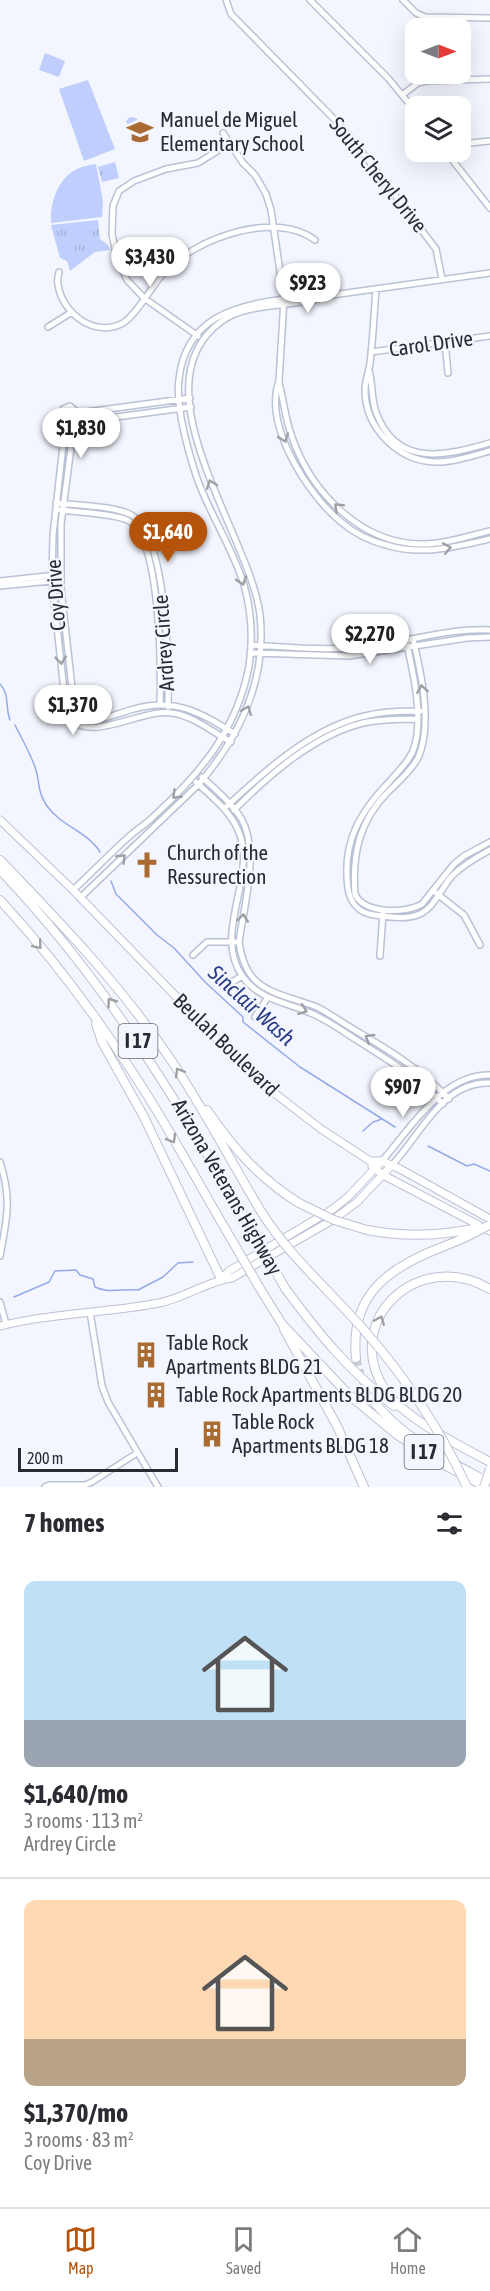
<!DOCTYPE html>
<html lang="en">
<head>
<meta charset="utf-8">
<style>
	body { margin:0; font-family:"Asap Condensed",sans-serif; background:#f7f7f7; color:#2b2b33; height:100vh; display:flex; flex-direction:column; font-size:22px; white-space:nowrap }
	* { box-sizing:border-box; margin:0 }
	p { font-size:20px; color:#7c7c81 }
	.icon { flex:none; width:33px; height:33px; fill:none; stroke:currentColor; stroke-width:2; stroke-linecap:round; stroke-linejoin:round }
	.map { position:relative; height:1487px; overflow:hidden }
	.drawer { display:flex; flex-direction:column; background:#fff; flex:1 }
	.drawer>* { flex:none }
	.needle { width:39px; rotate:90deg }
	.tools { position:absolute; left:405px; top:18px; display:grid; gap:12px }
	.tools a { display:grid; place-items:center; width:66px; height:66px; border-radius:12px; background:#fff; box-shadow:0 6px 24px #0002; font-size:30px }
	.scale { position:absolute; left:18px; bottom:15px; width:160px; box-sizing:border-box; padding-left:6px; border:3px solid #282b32; border-top:0; font-size:16px; line-height:21px; white-space:nowrap; color:#282b32; -webkit-text-stroke:4px #f3f6fe; paint-order:stroke }
	.price { position:absolute; translate:-50% -51px; padding:0 14px; border-radius:21px; background:#fff; color:#222; font-size:20px; line-height:39px; filter:drop-shadow(0 2px 3px #0008) }
	.price::after { content:''; position:absolute; left:50%; top:36px; width:18px; height:14px; margin-left:-9px; background:inherit; clip-path:polygon(0 0,100% 0,50% 100%) }
	.price.active { background:#b45309; color:#fff }
	ul { padding:0; list-style:none }
	li { display:grid; align-content:center; gap:12px; height:318px; padding:0 24px }
	li+li { border-top:2px solid #e1e1e2 }
	li span { display:grid; place-items:center; height:186px; border-radius:12px; color:#555 }
	li>.icon { margin-inline-start:auto }
	span .icon { width:108px; height:108px; fill:#fffc; stroke-width:1 }
	li b { font-size:26px }
	h2 { display:flex; justify-content:space-between; align-items:center; height:72px; padding:0 24px; font-size:26px }
	.menu { display:flex; justify-content:space-around; align-items:center; height:84px; border-top:2px solid #e1e1e2; background:#fff; font-size:16px; color:#7c7c81 }
	.menu a { display:grid; justify-items:center; gap:3px }
	.menu .active { color:#b45309 }
	.map>svg:first-child { display:block }
	.park { fill:url(#park-tufts) }
	.pitch { fill:#bfcefc }
	.lines { fill:none; stroke-linecap:round; stroke-linejoin:round }
	.stream { stroke:#95aaea; stroke-width:1.5 }
	.highway-tunnel { stroke:#cacdd5; stroke-width:8; stroke-dasharray:8 4; stroke-linecap:butt }
	.minor-casing { stroke:#bcc2d5; stroke-width:8 }
	.major-casing { stroke:#bcc2d5; stroke-width:9 }
	.highway-casing { stroke:#bcc2d5; stroke-width:10 }
	.minor { stroke:#fff; stroke-width:5 }
	.major { stroke:#fff; stroke-width:7 }
	.highway { stroke:#fff; stroke-width:8 }
	.highway-bridge-casing { stroke:#bcc2d5; stroke-width:10; stroke-linecap:butt }
	.highway-bridge { stroke:#fff; stroke-width:8 }
	.oneway { stroke:#9ea0a3 }
	.labels { text-anchor:middle; stroke-width:4.5; stroke-linejoin:round; paint-order:stroke }
	.shield { fill:#f3f6fe; stroke:#65686f; stroke-width:1.5 }
	.shield-label { font-size:20px; font-weight:bold; fill:#282b32 }
	.poi-label { font-size:21px; fill:#282b32; stroke:#f3f6fe; text-anchor:start }
	.street-label { font-size:21px; fill:#282b32; stroke:#f3f6fe }
	.water-label { font-size:22px; font-style:italic; fill:#2c3d88; stroke:#f3f6fe }
</style>
</head>
<body>
<div class="map">
<svg width="490" height="1487" viewBox="0 0 490 1487">
	<defs>
		<pattern id="park-tufts" width="24" height="20" patternUnits="userSpaceOnUse" patternTransform="scale(1.5)"><rect width="24" height="20" fill="#bfcefc"/><path d="M3 7l-1-3M5 7V3M7 7l1-3M15 17l-1-3M17 17v-4M19 17l1-3" fill="none" stroke="#a4b1d8"/></pattern>
	</defs>
	<rect width="100%" height="100%" fill="#f3f6fe"/>
	<path class="park" d="M130 117 136 118 142 124 138 132H133L129 128 126 121Z
		M115 162 119 178 102 182 98 167Z
		M98 220 100 239 108 245 110 250 95 252 70 271 67 261 60 258 51 225Z"/>
	<path class="pitch" d="M45 53 65 61 59 77 39 70Z
		M88 80 115 149 84 161 59 89Z
		M96 164 103 201 102 217 51 223C50 203 57 179 77 169 83 166 91 165 96 164Z"/>
	<g class="lines">
		<path class="stream" d="M0 684C10 694 5 708 10 720
			M15 725C22 739 30 753 35 767 41 784 36 789 47 806 61 826 88 832 100 852
			M111 881 116 894 157 935 174 948 205 982 243 1017V1022L300 1067 395 1127
			M363 1131 373 1122 382 1119
			M428 1146 467 1166 474 1164 490 1171
			M14 1297 49 1282 55 1271 76 1270 80 1275 93 1279 95 1287C108 1294 124 1288 138 1290L163 1277 178 1263 193 1262"/>
		<path class="highway-tunnel" d="M356 1358 362 1380 371 1398"/>
		<g class="minor-casing">
			<path id="minor" d="M226 0 231 14 336 121 355 143 436 249 442 279
				M310 0 388 78 416 112
				M403 0 416 13 425 17 490 18
				M402 95 418 83 426 81 490 79
				M223 133 243 163 255 175 266 194 271 210 284 299 279 381C263 425 308 495 341 522 354 533 370 541 386 545 421 556 455 547 490 539
				M460 148 470 143 490 141
				M446 152 490 208
				M59 272C58 276 57 281 58 285 63 315 96 338 123 323 137 315 154 282 167 269 199 238 275 210 315 240
				M376 289C374 314 373 339 370 363 369 372 365 381 365 390 365 428 398 461 436 462 454 462 472 456 490 451
				M48 327 72 312
				M198 336 144 298 127 280 117 258 112 234 113 206 119 191 134 181 166 169 198 163 222 148 231 145
				M445 342 448 373
				M371 352 490 336
				M369 371C373 384 371 399 376 412 396 468 446 456 490 443
				M279 383C284 401 285 419 292 437 311 492 361 544 422 544 445 544 468 536 490 531
				M190 398 86 412 73 420 64 436 53 535 52 581 66 709C80 751 141 707 172 713 194 716 212 732 231 742
				M191 407 94 420 80 427 72 440 61 524V589L74 705 79 717 88 721C104 720 119 713 134 709 175 697 201 713 235 734
				M70 425 61 416 63 409 70 406 80 415
				M56 503C75 505 119 506 133 516 167 538 169 668 168 707
				M60 510C75 512 118 514 129 521 161 541 161 669 160 705
				M0 581 56 575
				M0 586 61 580
				M413 639C421 672 433 725 418 758 411 771 398 782 388 792 359 821 352 855 355 894 364 914 405 914 422 904L454 864 464 856 490 842
				M406 640C413 673 423 712 415 745 411 760 399 770 389 782 359 813 342 843 348 888 350 903 359 913 374 915 388 917 406 920 420 914 434 908 442 887 452 876 463 865 477 857 490 850
				M251 645C288 647 324 651 362 647 404 643 447 628 490 630
				M250 653 349 656 467 638 490 637
				M202 777C215 789 231 802 241 818 260 850 244 906 239 942 241 956 245 970 255 980 270 995 297 999 317 1007 329 1013 341 1022 353 1029 387 1049 421 1069 449 1099
				M196 782C211 796 230 811 238 830 259 875 211 934 243 977 260 1001 291 1003 315 1015 330 1022 344 1032 358 1041 390 1061 416 1077 443 1104
				M227 806C267 769 314 726 369 715 386 711 403 711 420 711
				M234 810C269 775 314 735 363 723 381 719 400 719 418 719
				M73 890C93 872 111 852 132 834 139 828 147 823 153 817 200 774 237 730 249 666 253 640 251 610 244 585 233 549 211 516 198 481 189 455 175 406 179 379 186 318 234 305 285 299 299 297 311 295 325 296L490 273
				M436 893 464 915 480 945
				M80 898 199 784C240 736 267 680 260 615 251 536 132 385 222 321 248 302 292 308 323 297
				M193 955 207 942H235
				M380 956 383 913
				M224 987 242 976
				M255 1017 268 997
				M382 1161C411 1128 442 1074 490 1075
				M0 1162C12 1200 7 1218 0 1256
				M392 1165C420 1136 442 1081 490 1083
				M0 1302 6 1324
				M90 1312 102 1386 108 1402 158 1487
				M45 1487 49 1485H85L92 1482 137 1453"/>
		</g>
		<g class="major-casing">
			<path id="major" d="M0 820 73 890 255 1078 321 1129 370 1161H382L400 1169 490 1219
				M372 1166 383 1175 490 1231
				M221 1279 229 1271 333 1209 348 1197 382 1161
				M0 1326C52 1313 107 1313 159 1303 184 1298 208 1281 232 1278L334 1219 357 1202 392 1165"/>
		</g>
		<g class="highway-casing">
			<path id="highway" d="M0 860C61 923 122 987 171 1060 204 1109 231 1162 262 1213
				M0 870C104 979 177 1100 252 1230
				M0 900C48 952 92 1010 131 1070 168 1125 199 1185 233 1242
				M96 1024 102 1042 144 1117 221 1279
				M207 1110C233 1148 260 1179 299 1203
				M367 1230C403 1237 437 1236 473 1229
				M259 1287 282 1324 348 1394 396 1434 435 1460 486 1487
				M285 1288C318 1333 349 1371 394 1406
				M490 1289C419 1247 340 1320 385 1390 404 1418 460 1446 490 1462
				M284 1329 337 1426 364 1487
				M356 1358C350 1297 385 1270 437 1249 452 1243 469 1237 483 1228
				M371 1398C401 1438 447 1460 490 1483"/>
		</g>
		<use href="#minor" class="minor"/>
		<use href="#major" class="major"/>
		<use href="#highway" class="highway"/>
		<g class="highway-bridge-casing">
			<path id="highway-bridge" d="M299 1203 334 1220 367 1230
				M262 1213C290 1257 330 1291 364 1330 406 1378 440 1429 467 1487
				M483 1228 490 1225
				M252 1230 285 1288
				M233 1242 259 1287
				M484 1487 490 1469"/>
		</g>
		<use href="#highway-bridge" class="highway-bridge"/>
	</g>
	<defs><path id="oneway-chevron" d="M-2-3.5L2.5 0L-2 3.5" fill="none" stroke-width="1.6" stroke-linecap="round" stroke-linejoin="round" transform="scale(1.5)"/></defs>
	<g class="oneway">
		<use href="#oneway-chevron" transform="translate(284 438) rotate(70)"/>
		<use href="#oneway-chevron" transform="translate(211 484) rotate(-110)"/>
		<use href="#oneway-chevron" transform="translate(338 507) rotate(-136)"/>
		<use href="#oneway-chevron" transform="translate(447 548) rotate(-11)"/>
		<use href="#oneway-chevron" transform="translate(242 581) rotate(72)"/>
		<use href="#oneway-chevron" transform="translate(61 660) rotate(84)"/>
		<use href="#oneway-chevron" transform="translate(422 689) rotate(-99)"/>
		<use href="#oneway-chevron" transform="translate(247 710) rotate(-68)"/>
		<use href="#oneway-chevron" transform="translate(176 795) rotate(136)"/>
		<use href="#oneway-chevron" transform="translate(122 858) rotate(-44)"/>
		<use href="#oneway-chevron" transform="translate(243 918) rotate(-82)"/>
		<use href="#oneway-chevron" transform="translate(38 945) rotate(50)"/>
		<use href="#oneway-chevron" transform="translate(111 1002) rotate(-126)"/>
		<use href="#oneway-chevron" transform="translate(303 1010) rotate(20)"/>
		<use href="#oneway-chevron" transform="translate(369 1038) rotate(-149)"/>
		<use href="#oneway-chevron" transform="translate(179 1072) rotate(-122)"/>
		<use href="#oneway-chevron" transform="translate(172 1139) rotate(60)"/>
		<use href="#oneway-chevron" transform="translate(380 1320) rotate(-68)"/>
	</g>
	<defs>
		<g id="school-bare" transform="scale(2.07)"><path d="M0-5L7-2L0 1L-7-2ZM-4 1L0 2.5L4 1V4Q0 6-4 4Z" fill="#aa6b32" stroke="#f3f6fe" stroke-width="2.5" paint-order="stroke"/></g>
		<g id="church-bare" transform="scale(2.07)"><path d="M-1.2-6h2.4v3.5h3.3v2.4h-3.3V6h-2.4V-.1h-3.3v-2.4h3.3Z" fill="#aa6b32" stroke="#f3f6fe" stroke-width="2.5" paint-order="stroke"/></g>
		<g id="building-bare" transform="scale(2.07)"><path d="M-4-6H4V6H1V3H-1V6H-4ZM-2.5-4.3h1.7v1.8h-1.7ZM.8-4.3h1.7v1.8H.8ZM-2.5-1h1.7V.8h-1.7ZM.8-1h1.7V.8H.8Z" fill="#aa6b32" stroke="#f3f6fe" stroke-width="2.5" paint-order="stroke"/></g>
	</defs>
	<g fill-rule="evenodd">
		<use href="#school-bare" x="140" y="132"/>
		<use href="#church-bare" x="147" y="865"/>
		<use href="#building-bare" x="146" y="1355"/>
		<use href="#building-bare" x="156" y="1395"/>
		<use href="#building-bare" x="212" y="1434"/>
	</g>
	<g class="labels">
		<g class="shield">
			<rect x="118.5" y="1024" width="39" height="34" rx="4.5"/>
			<rect x="404.5" y="1435" width="39" height="34" rx="4.5"/>
		</g>
		<g class="shield-label">
			<text x="138" y="1048">I 17</text>
			<text x="424" y="1459">I 17</text>
		</g>
		<g class="poi-label">
			<text x="160" y="127">Manuel de Miguel<tspan x="160" dy="24">Elementary School</tspan></text>
			<text x="167" y="860">Church of the<tspan x="167" dy="24">Ressurection</tspan></text>
			<text x="166" y="1350">Table Rock<tspan x="166" dy="24">Apartments BLDG 21</tspan></text>
			<text x="176" y="1402">Table Rock Apartments BLDG BLDG 20</text>
			<text x="232" y="1429">Table Rock<tspan x="232" dy="24">Apartments BLDG 18</tspan></text>
		</g>
		<g class="street-label">
			<text transform="translate(378 175) rotate(51)" y="7">South Cheryl Drive</text>
			<text transform="translate(431 344) rotate(-8)" y="7">Carol Drive</text>
			<text transform="translate(56 595) rotate(-94)" y="7">Coy Drive</text>
			<text transform="translate(164 643) rotate(-94)" y="7">Ardrey Circle</text>
			<text transform="translate(226 1045) rotate(44)" y="7">Beulah Boulevard</text>
			<text transform="translate(227 1187) rotate(60)" y="7">Arizona Veterans Highway</text>
		</g>
		<g class="water-label">
			<text transform="translate(252 1005) rotate(42)" y="8">Sinclair Wash</text>
		</g>
	</g>
</svg>
<div class="tools">
<a><svg class="needle" viewBox="-14 -14 28 28"><path d="M0-13l5 13h-10z" fill="#e53935"/><path d="M0 13l5-13h-10z" fill="#7c7c81"/></svg></a>
<a><svg class="icon" aria-label="layers" viewBox="0 0 24 24"><path d="M12 4l9 5-9 5-9-5zM3 14l9 5 9-5"/></svg></a>
</div>
<div class="scale">200 m</div>
<b class="price" style="left:150px;top:288px">$3,430</b>
<b class="price" style="left:308px;top:314px">$923</b>
<b class="price" style="left:81px;top:459px">$1,830</b>
<b class="price active" style="left:168px;top:563px">$1,640</b>
<b class="price" style="left:370px;top:665px">$2,270</b>
<b class="price" style="left:73px;top:736px">$1,370</b>
<b class="price" style="left:403px;top:1118px">$907</b>
</div>
<section class="drawer">
<h2>7 homes<svg class="icon" aria-label="filters" viewBox="0 0 24 24"><path d="M4 7h16M4 17h16"/><circle cx="9" cy="7" r="2"/><circle cx="15" cy="17" r="2"/></svg></h2>
<ul>
<li><span style="background:linear-gradient(#bfe0f5 75%,#9aa5b1 0)"><svg class="icon" aria-label="home" viewBox="0 0 24 24"><path d="M3 11l9-7 9 7M6 9v11h12V9"/></svg></span><div><b>$1,640/mo</b><p>3 rooms · 113 m²</p><p>Ardrey Circle</p></div></li>
<li><span style="background:linear-gradient(#ffd9b3 75%,#b9a48a 0)"><svg class="icon" aria-label="home" viewBox="0 0 24 24"><path d="M3 11l9-7 9 7M6 9v11h12V9"/></svg></span><div><b>$1,370/mo</b><p>3 rooms · 83 m²</p><p>Coy Drive</p></div></li>
</ul>
</section>
<nav class="menu">
<a class="active"><svg class="icon" aria-label="map" viewBox="0 0 24 24"><path d="M3 6l6-2 6 2 6-2v14l-6 2-6-2-6 2zM9 4v14M15 6v14"/></svg>Map</a>
<a><svg class="icon" aria-label="saved" viewBox="0 0 24 24"><path d="M7 4h10v16l-5-4-5 4z"/></svg>Saved</a>
<a><svg class="icon" aria-label="home" viewBox="0 0 24 24"><path d="M3 11l9-7 9 7M6 9v11h12V9"/></svg>Home</a>
</nav>
</body>
</html>
